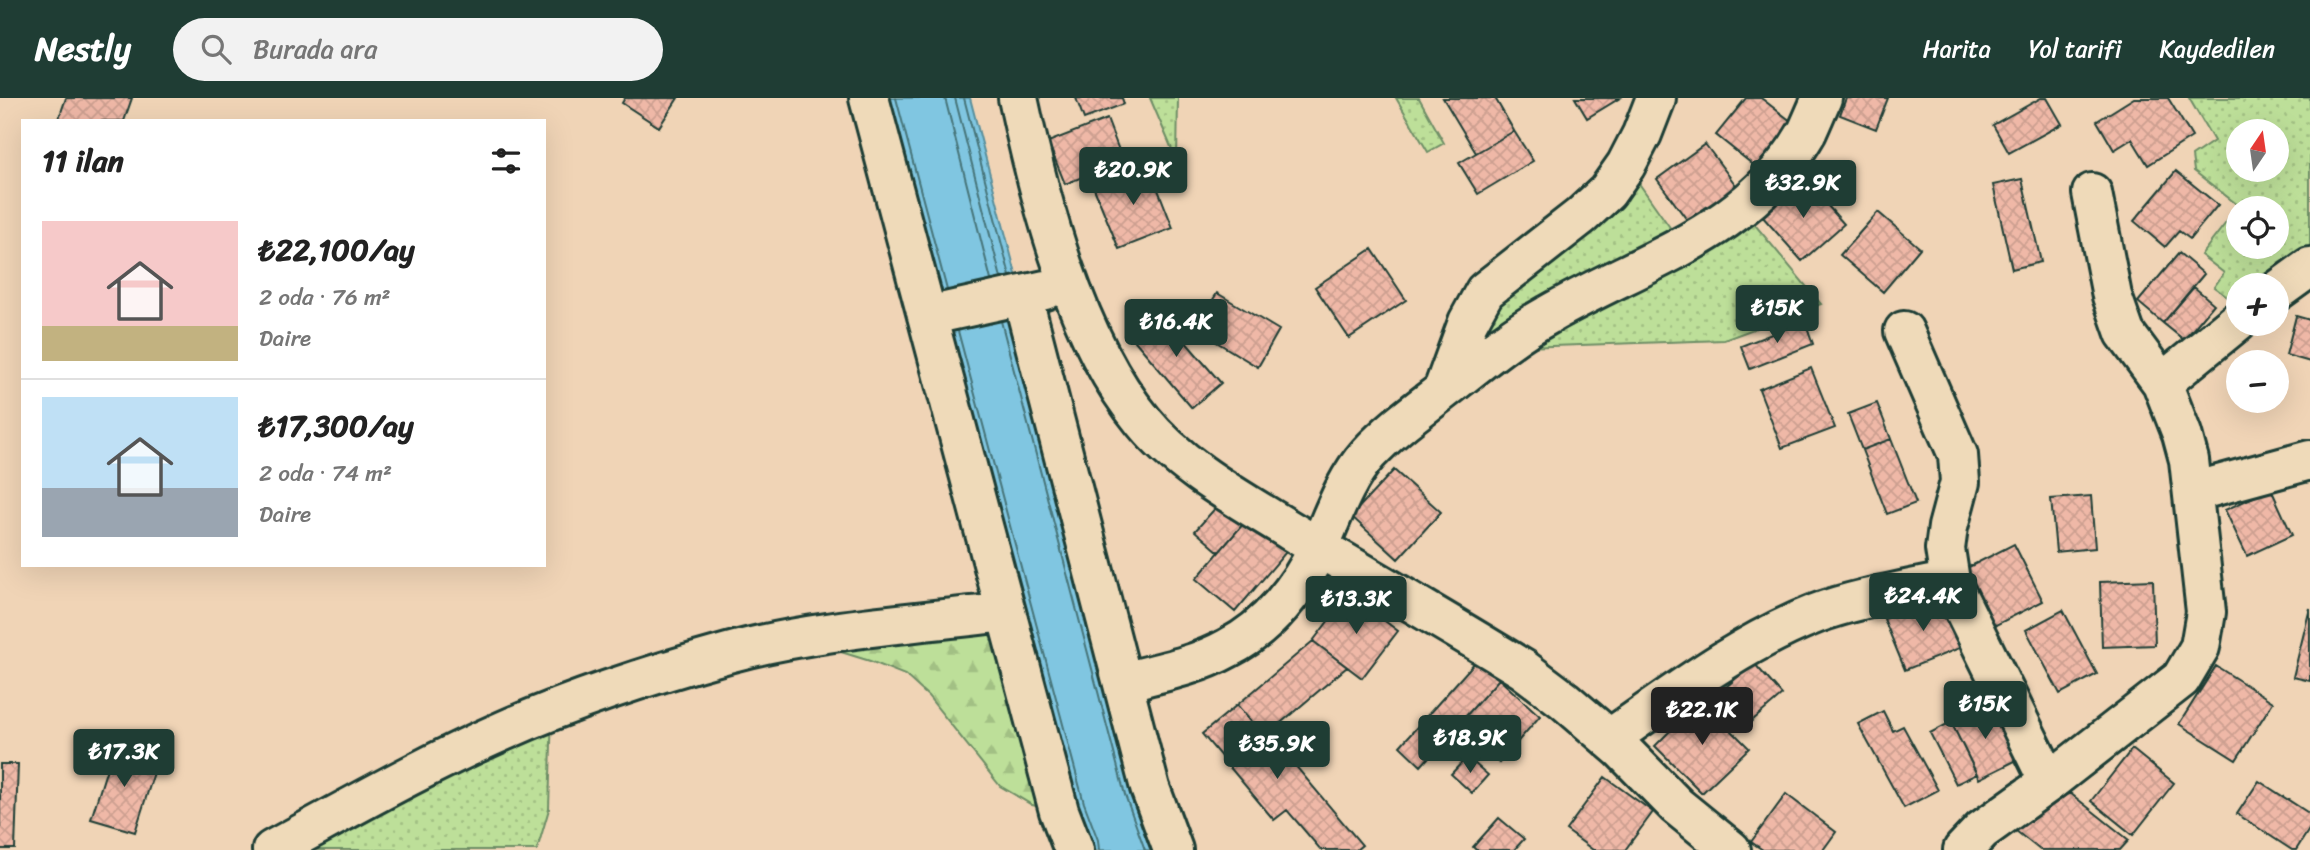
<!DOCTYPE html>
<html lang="tr">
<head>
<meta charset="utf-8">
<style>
	body { margin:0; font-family:Sriracha,sans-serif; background:#f2f2f2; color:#222; height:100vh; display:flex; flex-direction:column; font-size:26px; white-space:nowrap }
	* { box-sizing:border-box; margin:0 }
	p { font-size:23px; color:#767676 }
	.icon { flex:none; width:38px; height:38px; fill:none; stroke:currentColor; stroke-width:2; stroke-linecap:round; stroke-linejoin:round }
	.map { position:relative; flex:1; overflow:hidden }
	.drawer { position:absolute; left:21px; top:21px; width:525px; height:448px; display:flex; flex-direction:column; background:#fff; border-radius:0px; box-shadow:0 7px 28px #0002 }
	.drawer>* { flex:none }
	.needle { width:46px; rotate:13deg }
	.fabs { position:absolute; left:2226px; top:21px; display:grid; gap:14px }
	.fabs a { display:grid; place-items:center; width:63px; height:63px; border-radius:50%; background:#fff; box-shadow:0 7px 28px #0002; font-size:35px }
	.price { position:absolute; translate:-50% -60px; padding:0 16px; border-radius:7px; background:#1f3d34; color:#fff; font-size:23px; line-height:46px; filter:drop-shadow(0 2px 4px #0008) }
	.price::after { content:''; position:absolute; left:50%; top:42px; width:21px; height:16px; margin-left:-10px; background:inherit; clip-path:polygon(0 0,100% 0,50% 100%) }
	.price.on { background:#222; color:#fff }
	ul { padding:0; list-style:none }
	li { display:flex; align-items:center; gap:21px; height:175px; padding:0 21px }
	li+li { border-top:2px solid #e0e0e0 }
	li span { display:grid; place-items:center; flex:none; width:196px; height:140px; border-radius:0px; color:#555 }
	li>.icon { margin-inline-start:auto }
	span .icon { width:84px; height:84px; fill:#fffc; stroke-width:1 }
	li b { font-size:30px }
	h2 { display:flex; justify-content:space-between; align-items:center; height:84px; padding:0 21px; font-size:30px }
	header { display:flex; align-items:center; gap:42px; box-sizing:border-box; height:98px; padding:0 35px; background:#1f3d34; color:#fff }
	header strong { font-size:33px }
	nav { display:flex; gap:38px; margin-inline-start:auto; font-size:24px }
	.search { width:490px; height:63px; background:#f2f2f2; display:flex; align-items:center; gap:18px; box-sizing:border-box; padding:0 24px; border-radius:38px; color:#767676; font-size:26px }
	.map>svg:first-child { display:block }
	.grass { fill:url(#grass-dots); stroke:#6e8e66; stroke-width:2; fill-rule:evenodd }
	.forest { fill:url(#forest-firs); stroke:#6e8e66; stroke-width:2 }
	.water { fill:#80c6e1; stroke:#598f9c; stroke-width:2 }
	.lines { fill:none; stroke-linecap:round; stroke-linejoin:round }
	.shore { stroke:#467479; stroke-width:2 }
	.building { fill:url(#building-cross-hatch); stroke:#1f3d34; stroke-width:2 }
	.minor-casing { stroke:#1f3d34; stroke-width:44 }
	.minor { stroke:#efdab9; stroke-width:38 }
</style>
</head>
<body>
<header>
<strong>Nestly</strong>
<div class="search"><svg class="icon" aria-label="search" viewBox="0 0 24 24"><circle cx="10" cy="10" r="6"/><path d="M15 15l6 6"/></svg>Burada ara</div>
<nav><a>Harita</a><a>Yol tarifi</a><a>Kaydedilen</a></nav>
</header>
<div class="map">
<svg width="2310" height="752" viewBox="0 0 2310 752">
	<defs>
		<pattern id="grass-dots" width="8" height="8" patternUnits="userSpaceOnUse" patternTransform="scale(1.75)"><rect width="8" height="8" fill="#bddf99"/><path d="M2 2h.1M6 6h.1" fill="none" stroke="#a2c084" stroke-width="1.8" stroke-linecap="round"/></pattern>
		<pattern id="forest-firs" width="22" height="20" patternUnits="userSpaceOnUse" patternTransform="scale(1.75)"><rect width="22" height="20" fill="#bddf99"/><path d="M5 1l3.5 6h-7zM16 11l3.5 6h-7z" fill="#a2c084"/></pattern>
		<pattern id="building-cross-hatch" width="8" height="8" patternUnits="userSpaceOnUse" patternTransform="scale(1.75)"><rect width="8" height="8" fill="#efb8a7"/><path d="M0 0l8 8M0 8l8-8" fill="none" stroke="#cc9f90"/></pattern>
	</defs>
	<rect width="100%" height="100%" fill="#f0d4b6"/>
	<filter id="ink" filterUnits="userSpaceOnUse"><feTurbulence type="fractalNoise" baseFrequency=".0143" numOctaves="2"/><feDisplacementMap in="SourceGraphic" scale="14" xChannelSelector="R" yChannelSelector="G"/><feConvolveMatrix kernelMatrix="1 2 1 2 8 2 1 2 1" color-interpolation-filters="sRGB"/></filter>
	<g filter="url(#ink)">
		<path class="grass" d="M1150 0H1178L1177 63Z
			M1396 0H1419L1444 45 1428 54Z
			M2189 0H2310V169L2277 187H2238V207L2214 189 2224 175 2201 157 2239 108 2194 73 2192 58 2214 43ZM2238 33H2277V72H2238ZM2238 110H2277V149H2238Z
			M1626 67 1683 148 1741 110 1821 206 1724 242 1497 250 1468 224Z
			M552 614 549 711 537 752H272Z"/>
		<path class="forest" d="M1006 514 1059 713 1032 707 1000 688 928 598 905 577 870 563 799 541Z"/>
		<path class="water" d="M869 0H970L1150 690 1173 752H1074Z"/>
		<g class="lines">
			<path class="shore" d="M896 0 947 192
				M945 0 991 182
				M955 0 1001 180
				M964 0 1010 178
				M1001 223 1125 697 1145 752
				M958 233 1084 705 1098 742 1099 752"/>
		</g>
		<path class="building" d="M66 0H132L124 23H58Z
			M625 0H678L659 29 622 5Z
			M1076 0H1122L1124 6 1084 21Z
			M1443 0H1495L1514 33 1476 55Z
			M1575 0H1620L1587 20Z
			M1746 0H1761L1792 24 1756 69 1716 37Z
			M1846 0H1888L1876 31 1840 17Z
			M2041 0H2047L2062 26 2009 55 1993 27Z
			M2134 0H2168L2192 39 2148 67 2132 41 2114 52 2097 23Z
			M1107 21 1123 63 1065 86 1048 44Z
			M1514 33 1533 63 1478 96 1459 65Z
			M1705 46 1738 90 1690 126 1657 81Z
			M1148 66 1173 130 1119 151 1093 88Z
			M2176 73 2218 107 2190 141 2179 133 2165 149 2134 123Z
			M1804 81 1844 126 1802 163 1762 118Z
			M2022 81 2041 164 2012 171 1993 87Z
			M1878 114 1920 150 1883 194 1840 157Z
			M1372 151 1406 202 1349 240 1315 189Z
			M2179 155 2204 176 2163 225 2138 204Z
			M2194 189 2214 206 2184 242 2163 225Z
			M1217 195 1279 232 1258 269 1195 231Z
			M1159 213 1221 285 1192 310 1130 237Z
			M2296 218 2310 222V264L2286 257Z
			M1805 223 1813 246 1750 271 1741 248Z
			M1811 270 1835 330 1782 350 1759 291Z
			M1877 305 1891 341 1862 352 1848 316Z
			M1891 341 1916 405 1887 416 1862 352Z
			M1394 372 1441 414 1398 461 1351 418Z
			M2271 391 2292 437 2247 458 2225 412Z
			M2091 398 2095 450 2056 454 2051 401Z
			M1218 407 1244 425 1219 454 1195 433Z
			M1244 425 1286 454 1235 514 1196 481Z
			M2014 446 2043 503 1992 529 1963 472Z
			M2153 482 2155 547 2102 549 2100 484Z
			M1349 496 1398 533 1362 580 1313 543Z
			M1941 497 1962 549 1905 572 1884 521Z
			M2310 510V583L2293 579Z
			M2063 512 2097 576 2060 596 2026 532Z
			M1313 543 1347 569 1264 639 1237 607Z
			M1477 562 1499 581 1421 668 1400 648Z
			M1754 565 1782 597 1746 628 1718 596Z
			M2216 568 2273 604 2236 662 2179 626Z
			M1499 581 1540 618 1499 665 1457 628Z
			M1701 602 1749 650 1702 695 1655 648Z
			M1990 605 2019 661 1979 681 1951 624Z
			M1237 607 1264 639 1268 635 1362 747 1356 752H1321L1287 712 1274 722 1202 636Z
			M1883 613 1893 633 1903 628 1938 692 1904 710 1858 626Z
			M1951 624 1977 676 1956 686 1930 635Z
			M114 648 158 662 135 734 91 721Z
			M2132 651 2174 685 2133 737 2091 703Z
			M1467 659 1488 677 1472 695 1451 676Z
			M0 666H18L15 751H0Z
			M1605 679 1653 714 1625 752H1593L1566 732Z
			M2259 683 2310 716V730L2296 752H2292L2237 716Z
			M2070 695 2129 742 2120 752H2040L2011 729Z
			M1786 696 1836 734 1823 752H1763L1751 744Z
			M1499 720 1524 741 1514 752H1476L1473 749Z"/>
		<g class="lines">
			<g class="minor-casing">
				<path id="minor" d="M869 0 1059 713 1074 752
					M1018 0C1040 103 1075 241 1143 323 1181 370 1241 402 1291 433 1368 479 1447 524 1523 571L1564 602 1621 651 1677 708 1731 752
					M2277 193 2310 169
					M1022 197 1150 690 1173 752
					M927 218 1045 192
					M1904 233 1958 357 1960 384 1948 429 1945 451 1950 483
					M2162 285 2238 223
					M1443 292 1468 224 1485 193 1581 118 1607 94 1626 67 1642 36 1656 0
					M2193 394 2310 362
					M1123 584C1158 575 1196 568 1228 550 1268 530 1300 489 1319 449 1333 418 1344 383 1368 356 1392 330 1421 310 1449 288 1481 263 1512 237 1548 217 1642 162 1749 136 1807 34 1812 23 1817 11 1822 0
					M1609 641C1674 596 1741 545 1815 516 1854 501 1909 492 1950 483L2049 684
					M272 752C348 711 423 668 503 633 575 601 652 576 728 555 815 531 916 525 1006 514
					M1963 752 1982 732 2049 684 2181 581 2200 549 2206 514 2189 362 2182 336 2162 285 2125 235 2112 198 2092 95"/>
			</g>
			<use href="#minor" class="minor"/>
		</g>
	</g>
</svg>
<div class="fabs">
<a><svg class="needle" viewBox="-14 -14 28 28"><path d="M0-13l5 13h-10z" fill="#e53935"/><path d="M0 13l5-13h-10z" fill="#767676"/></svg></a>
<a><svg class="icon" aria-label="locate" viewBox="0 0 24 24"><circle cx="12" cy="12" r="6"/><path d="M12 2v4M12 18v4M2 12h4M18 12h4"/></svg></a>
<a>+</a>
<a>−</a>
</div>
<b class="price" style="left:1133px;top:109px">₺20.9K</b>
<b class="price" style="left:1803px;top:122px">₺32.9K</b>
<b class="price" style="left:1777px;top:247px">₺15K</b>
<b class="price" style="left:1176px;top:261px">₺16.4K</b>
<b class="price" style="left:1923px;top:535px">₺24.4K</b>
<b class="price" style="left:1356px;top:538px">₺13.3K</b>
<b class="price" style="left:1985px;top:643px">₺15K</b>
<b class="price on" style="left:1702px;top:649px">₺22.1K</b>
<b class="price" style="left:1470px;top:677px">₺18.9K</b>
<b class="price" style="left:1277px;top:683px">₺35.9K</b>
<b class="price" style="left:124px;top:691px">₺17.3K</b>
<section class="drawer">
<h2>11 ilan<svg class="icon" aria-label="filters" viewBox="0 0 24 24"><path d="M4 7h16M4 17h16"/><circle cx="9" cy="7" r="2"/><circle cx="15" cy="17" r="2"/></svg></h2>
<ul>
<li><span style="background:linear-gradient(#f6c9c9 75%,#c2b280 0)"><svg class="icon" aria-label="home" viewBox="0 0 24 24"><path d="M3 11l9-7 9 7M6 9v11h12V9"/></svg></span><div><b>₺22,100/ay</b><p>2 oda · 76 m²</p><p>Daire</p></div></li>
<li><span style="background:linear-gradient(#bfe0f5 65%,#9aa5b1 0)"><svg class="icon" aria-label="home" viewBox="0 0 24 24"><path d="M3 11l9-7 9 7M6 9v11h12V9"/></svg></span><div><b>₺17,300/ay</b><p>2 oda · 74 m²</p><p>Daire</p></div></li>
</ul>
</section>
</div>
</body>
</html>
